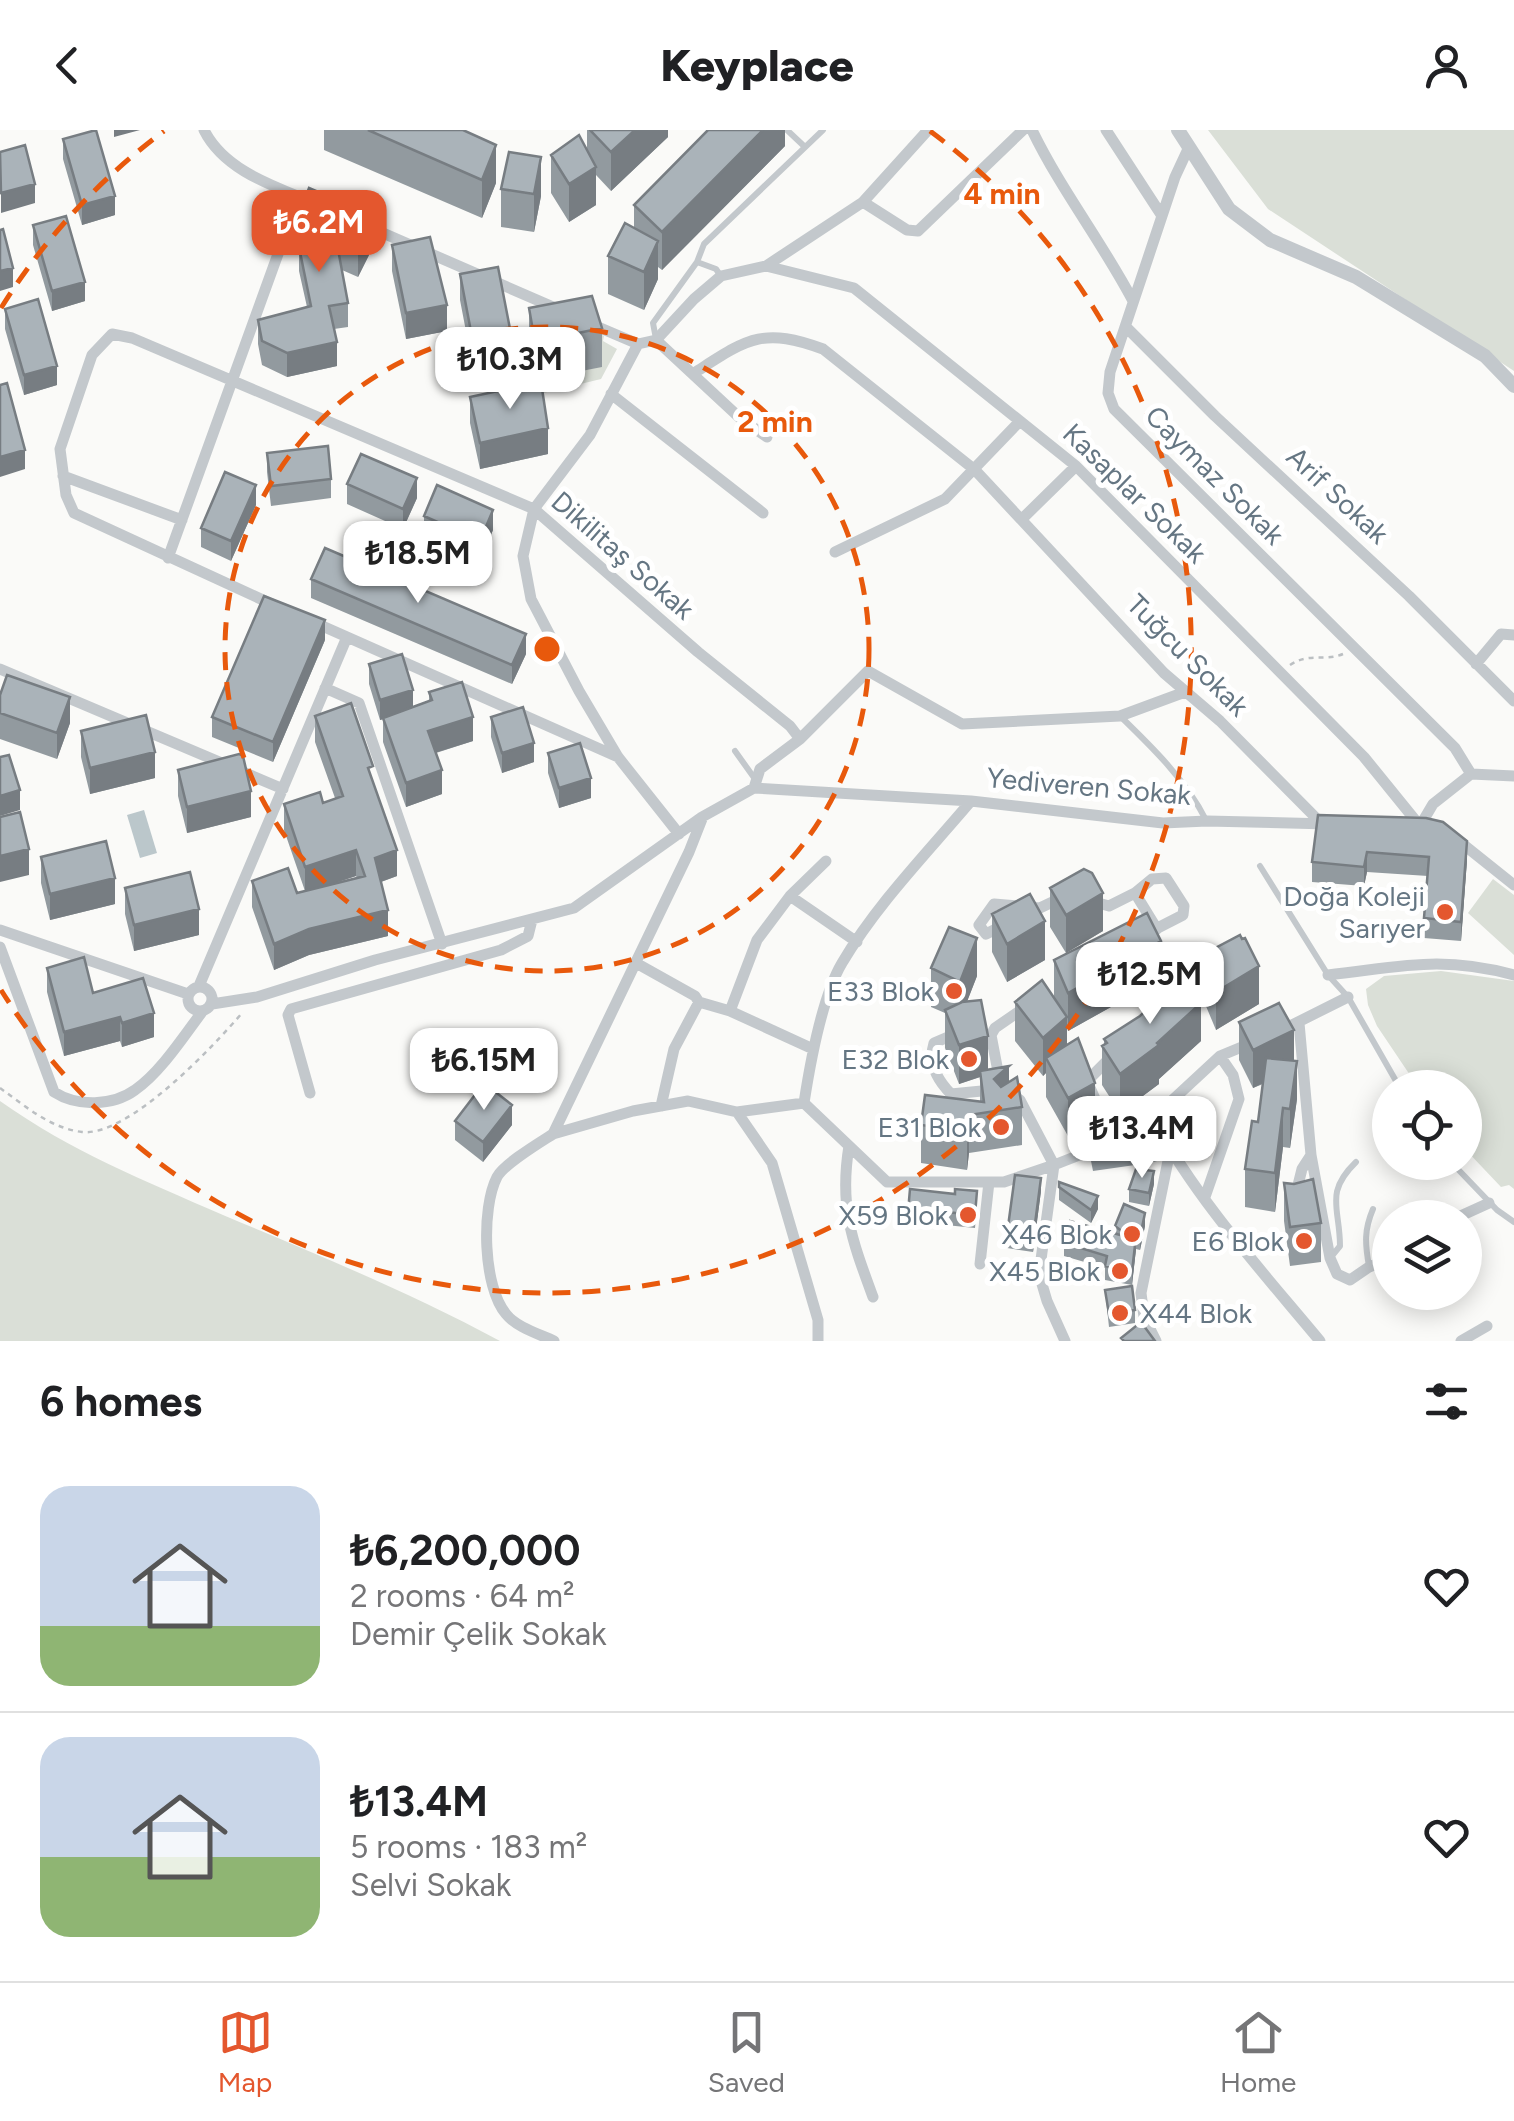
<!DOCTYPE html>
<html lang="en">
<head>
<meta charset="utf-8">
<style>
	body { margin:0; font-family:Figtree,sans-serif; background:#f6f6f6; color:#202124; height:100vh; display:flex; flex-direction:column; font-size:38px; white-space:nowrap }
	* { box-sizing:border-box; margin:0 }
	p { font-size:32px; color:#757577 }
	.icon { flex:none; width:55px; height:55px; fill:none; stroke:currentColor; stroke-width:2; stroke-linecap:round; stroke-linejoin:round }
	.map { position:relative; height:1211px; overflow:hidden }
	.panel { display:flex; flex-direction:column; background:#fff; flex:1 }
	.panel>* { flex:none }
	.buttons { position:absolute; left:1372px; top:940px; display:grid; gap:20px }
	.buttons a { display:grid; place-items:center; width:110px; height:110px; border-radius:50%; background:#fff; box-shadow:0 5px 25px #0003; font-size:50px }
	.price { position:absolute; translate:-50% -85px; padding:0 22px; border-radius:20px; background:#fff; color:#222; font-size:32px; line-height:65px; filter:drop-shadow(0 2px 5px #0008) }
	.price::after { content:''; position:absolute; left:50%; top:60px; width:30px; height:22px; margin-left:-15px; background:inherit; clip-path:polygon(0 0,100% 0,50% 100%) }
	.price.active { background:#e4572e; color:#fff }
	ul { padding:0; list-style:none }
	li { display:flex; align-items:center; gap:30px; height:250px; padding:0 40px }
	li+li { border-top:2px solid #e0e0e0 }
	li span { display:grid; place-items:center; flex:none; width:280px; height:200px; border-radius:30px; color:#555 }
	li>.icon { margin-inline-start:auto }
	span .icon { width:120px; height:120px; fill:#fffc; stroke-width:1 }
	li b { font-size:42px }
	h2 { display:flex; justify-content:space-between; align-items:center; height:120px; padding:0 40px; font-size:42px }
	header { display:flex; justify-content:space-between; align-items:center; height:130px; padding:0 40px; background:#fff; font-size:45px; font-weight:800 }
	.tab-bar { display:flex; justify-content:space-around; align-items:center; height:140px; border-top:2px solid #e0e0e0; background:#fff; font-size:28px; color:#757577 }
	.tab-bar a { display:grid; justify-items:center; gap:5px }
	.tab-bar .active { color:#e4572e }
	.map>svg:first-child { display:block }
	.green { fill:#dadfd7 }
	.water { fill:#bbc7cb }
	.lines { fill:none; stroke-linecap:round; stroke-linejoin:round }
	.path { stroke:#bbbfc2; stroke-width:2.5; stroke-dasharray:5 5; stroke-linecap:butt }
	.service { stroke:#c3c8cc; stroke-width:6 }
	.minor { stroke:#c3c8cc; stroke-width:11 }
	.tertiary { stroke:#c3c8cc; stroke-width:14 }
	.wall { fill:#929a9f; fill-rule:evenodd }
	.shaded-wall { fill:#777d82 }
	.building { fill:#aab3b9; stroke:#777d82; stroke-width:2.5 }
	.ring { fill:none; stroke:#e8590c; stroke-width:5; stroke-dasharray:18 12 }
	.poi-dot { fill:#e4572e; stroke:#fff; stroke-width:4 }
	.labels { text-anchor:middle; stroke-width:10; stroke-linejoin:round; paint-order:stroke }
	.street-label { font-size:28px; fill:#657683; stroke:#fff }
	.poi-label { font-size:28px; fill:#657683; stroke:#fff; text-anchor:end }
	.centre { fill:#e8590c; stroke:#fff; stroke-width:5 }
	.ring-label { font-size:30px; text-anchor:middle; font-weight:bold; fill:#e8590c; stroke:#fff; stroke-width:10; stroke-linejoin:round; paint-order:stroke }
</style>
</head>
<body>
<header><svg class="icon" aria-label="back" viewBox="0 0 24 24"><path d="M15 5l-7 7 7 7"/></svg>Keyplace<svg class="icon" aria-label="person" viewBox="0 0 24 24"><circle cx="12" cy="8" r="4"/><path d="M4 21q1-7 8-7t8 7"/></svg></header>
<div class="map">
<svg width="1514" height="1211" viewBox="0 0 1514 1211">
	<rect width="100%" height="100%" fill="#fafaf8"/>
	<path class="green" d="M1208 0H1514V241L1268 79Z
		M585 196 604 206 603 211 617 219 601 249 523 268 511 214Z
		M1493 749 1514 765V825L1468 783Z
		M1441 841 1514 851V1059L1509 1055 1501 1057 1465 1019V958L1418 957 1377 896 1368 875 1366 859 1384 846Z
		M0 971C72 1022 143 1050 223 1085 316 1124 411 1163 500 1211H0Z"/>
	<path class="water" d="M144 680 157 723 140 728 127 685Z"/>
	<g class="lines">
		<path class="path" d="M1290 535C1309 522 1324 532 1343 524
			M0 958C25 976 50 998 82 1002 128 1007 213 917 242 883"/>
		<path class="service" d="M787 0 805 17
			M697 132 716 139 720 145
			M656 209 653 193 697 132 704 114 823 0
			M1120 586C1151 616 1186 650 1206 690
			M735 621 755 649
			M1260 736 1328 845 1348 867 1400 958
			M1451 1032 1497 1080 1514 1092
			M1331 1127 1340 1116C1340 1078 1324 1063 1356 1032
			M1369 1136C1365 1114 1364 1100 1373 1079"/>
		<path class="minor" d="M204 0C225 42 277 57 317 74
			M1032 0C1061 60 1102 112 1133 171
			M1106 0 1162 86
			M1188 19 1175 47 1110 242 1108 263 1114 279 1455 618 1471 644
			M863 72 907 100 918 101 1023 0
			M353 90 560 180
			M766 136 854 158 1076 336 1364 627 1420 696
			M591 194 638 214
			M1126 197 1215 286 1409 466 1514 571
			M656 210 694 169 721 146 766 136 863 72 928 0
			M694 243C746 210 761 196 823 219L975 340 1164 543 1220 591 1322 694
			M611 264 763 383
			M63 346 182 390
			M1023 388 1076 336
			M835 422 945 369 1020 291
			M168 428 299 66
			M276 476 74 383 66 365 60 319 92 225 112 204 132 208 534 379 698 522 790 596 800 609
			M311 491 618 627
			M1476 534 1501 504 1514 505
			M0 539 283 659
			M325 558 359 573 442 814
			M754 658 760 639 800 609 868 541 962 594 1120 586 1185 562
			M971 671C927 723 877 774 842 833 822 867 810 934 804 973L887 1052H1004L1054 1035 1138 1002 1220 926 1249 914
			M702 689 689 722 553 1004 633 981 688 971 737 982 804 973
			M1420 696 1433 674 1471 644 1514 646
			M679 704 618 627 579 561 531 469 523 426 534 379 590 305 638 214 656 210 741 289 767 307
			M1459 711 1514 755
			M1135 763 1152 749 1166 748 1184 776 1183 785 1142 806
			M790 766 857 812
			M1091 771 1109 776 1135 763 1157 799
			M1025 785 1063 767
			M1004 795 986 804 979 795 994 774 1040 778
			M0 800 188 864
			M0 817 54 962C77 977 113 976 135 960 160 943 184 906 202 882
			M636 833 695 866 699 872 674 919 661 976
			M1328 845C1401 837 1440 825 1514 845
			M199 856 347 507
			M188 869a12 12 0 1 1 24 0a12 12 0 1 1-24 0Z
			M699 872 730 881 757 810 790 766 826 731
			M212 874 257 867 375 830 574 778 702 687 754 658 971 671 1163 693 1207 691 1329 694
			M730 881 813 919
			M1299 893 1311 1025 1330 1128 1337 1144 1350 1150 1369 1137 1390 1129
			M1280 901 1348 867
			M955 904 934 913C928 933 937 950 951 964L992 960
			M1111 927 1087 951 1114 1011
			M1000 952 991 905 995 898 1024 878
			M310 963 288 885 291 879 501 820 528 806 532 790
			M1011 964 1020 970 1054 1035 1039 1144 1047 1171 1065 1211
			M737 982 772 1033 818 1190V1211
			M1153 989C1197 1070 1261 1140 1320 1211
			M553 1004C539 1013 504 1034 497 1047 481 1078 483 1157 506 1184 516 1197 539 1204 554 1211
			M849 1016C839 1077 852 1110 873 1167
			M1205 1067 1239 969 1233 945 1220 926
			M1295 1067 1302 1039 1311 1025
			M1456 1088 1489 1073
			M980 1134 989 1052
			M1156 1211 1144 1187 1141 1163 1170 1021
			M1461 1211 1487 1196"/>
		<path class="tertiary" d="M1178 0 1229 79 1270 110 1356 147 1485 226 1514 256"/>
	</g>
	<path class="wall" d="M324 0H463L496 53 482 88 324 20Z
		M587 0H668V7L611 61 596 45V75L569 92 551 63V25L587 20Z
		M785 0V16L662 140 658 137V149L644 180 608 164V126L634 98V75Z
		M63 9 115 85 82 95 63 29Z
		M501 59 541 66 534 102 501 97Z
		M301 80 369 125 358 147 342 140 348 173V197L334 199 337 236 287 247 262 235 258 214V190L307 177 299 141V117L306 115 301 104Z
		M33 95 85 171 52 181 33 115Z
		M392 115 447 201 406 209 392 141Z
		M460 144 511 230 473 238 460 170Z
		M529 178 602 198V237L535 250 529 217Z
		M5 179 57 255 24 265 5 199Z
		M470 267 548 324 480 339 470 293Z
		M267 323 331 349V368L271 376 267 342Z
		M347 354 417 368 403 399 347 374Z
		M256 375 231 431 201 417V398Z
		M424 386 493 400 480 430 424 406Z
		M311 449 526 524 512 554 311 468Z
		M325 510 273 632 212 607V587Z
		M369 534 413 577 429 571V562L473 611 436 623 442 664 406 677 383 612V589L380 590 369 554Z
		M0 565 70 593 57 629 0 609Z
		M315 586 373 653 397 746 381 752 388 806 309 825 274 840 252 777V751L297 763 305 761 284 700V674L323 673 335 668 315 612ZM356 746 357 748 329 755Z
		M491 587 534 632 502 643 491 607Z
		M81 601 155 648 90 664 81 627Z
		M548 623 591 668 559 678 548 643Z
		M178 640 251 687 187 703 178 666Z
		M1426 688 1467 730 1461 811 1424 808 1428 746 1367 742 1364 756 1312 752V732Z
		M41 727 115 774 50 790 41 753Z
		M125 758 199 805 134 821 125 784Z
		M1050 758 1103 801 1066 823 1050 797Z
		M992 784 1045 830 1007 852 992 822Z
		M1204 824 1259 874 1216 900 1203 869Z
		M1054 830 1161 849 1068 901 1067 898V915L1095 991 1068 1006 1046 967V943L1043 946 1015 911V872L1054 867Z
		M47 838 93 863 154 907 122 917 120 911 64 926 47 862Z
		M931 838 977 846 967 871 988 940 1009 952 1022 977V1015L969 1023 967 1040 921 1033V995L980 972V947L959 954 945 918V883L931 877Z
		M1239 892 1294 931 1297 969 1290 1018 1283 1017 1275 1082 1245 1077V1039L1258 992 1263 954 1253 958 1239 930Z
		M1104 909 1201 911 1159 949V954L1120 983 1102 955V916L1104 915Z
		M455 991 512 995 483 1032 455 1010Z
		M1128 1003 1157 1018V1031L1143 1034V1025L1135 1035 1093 1041 1091 1031V1018L1128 1010Z
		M1059 1052 1098 1079 1091 1093 1059 1070Z
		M1284 1053 1321 1093V1132L1290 1136 1284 1091Z
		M1154 1054 1149 1076 1129 1072V1059Z
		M1041 1061 1033 1122 1007 1118V1104Z
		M977 1074 975 1098 936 1094V1098L908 1095V1082Z
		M1115 1096H1145L1140 1120 1136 1119 1132 1155 1105 1150V1138L1064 1126V1113L1115 1103Z
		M1105 1160 1135 1180V1193L1109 1197Z"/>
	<path class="shaded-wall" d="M114 0H140L114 7Z
		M635 0H668V7L611 61V22Z
		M763 0H785V16L662 140V102Z
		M496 15V53L482 88V50Z
		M541 27V66L534 102V64Z
		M596 37V75L569 92V54Z
		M35 54V73L1 83V63Z
		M115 66V85L82 95V75Z
		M369 101V125L358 147V123Z
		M658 111V149L644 180V142Z
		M13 138V157L0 161V141Z
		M85 152V171L52 181V161Z
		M447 175V201L406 209V183Z
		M511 204V230L473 238V212Z
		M337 212V236L287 247V223Z
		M57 236V255L24 265V245Z
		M548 298V324L480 339V313Z
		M25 320V339L0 347V327Z
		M417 348V368L403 399V379Z
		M256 355V375L231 431V411Z
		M493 380V400L480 430V411Z
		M325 490V510L273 632V612Z
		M526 504V524L512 554V535Z
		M413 560V580L380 590V570Z
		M70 567V593L57 629V603Z
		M473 587V611L428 625V601Z
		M534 613V632L502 643V623Z
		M155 622V648L90 664V638Z
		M442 640V664L406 677V653Z
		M591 648V668L559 678V658Z
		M20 660V680L0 686V666Z
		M251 661V687L187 703V677Z
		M1467 711V730L1461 811V792Z
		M29 719V745L0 752V726Z
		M356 720V746L305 763V737Z
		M397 720V746L375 754V728Z
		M1367 722V742L1364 756V737Z
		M115 748V774L50 790V764Z
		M1103 763V801L1066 823V785Z
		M199 779V805L134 821V795Z
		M388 780V806L309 825 274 840V814L309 799Z
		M1045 791V830L1007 852V814Z
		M977 808V846L960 890V852Z
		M1161 811V849L1068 901V863Z
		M1259 836V874L1216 900V862Z
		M1201 873V911L1159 949V954L1120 983V944Z
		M154 883V907L122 917V893Z
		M120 887V911L64 926V902Z
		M1067 887V925L1046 928V943L1043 946V908Z
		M1294 900V938L1253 958V920Z
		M988 906V944L980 941V947L959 954V915Z
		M1297 931V969L1290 1018V979Z
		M1009 936V974L994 949Z
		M1095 953V991L1068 1006V968Z
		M512 975V995L483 1032V1012Z
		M1283 978V1017L1275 1082V1043Z
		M969 985V1023L967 1040V1001Z
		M1148 1005 1143 1021V1025L1135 1035V1022Z
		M1154 1041V1054L1149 1076V1063Z
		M1041 1048V1061L1033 1122V1109Z
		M1098 1066V1079L1091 1093V1080Z
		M1145 1083V1096L1140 1120V1107Z
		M1136 1106V1119L1132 1155V1142Z"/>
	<path class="building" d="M96 0 115 66 82 75 63 9Z
		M368 0H463L496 15 482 50Z
		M590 0H635L611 22Z
		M708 0H763L662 102 634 75Z
		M579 5 596 37 569 54 551 25Z
		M25 15 35 54 1 63 0 22Z
		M509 22 541 27 534 64 501 59Z
		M309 58 358 79 369 101 358 123 337 114 348 173 329 176 337 212 287 223 262 211 258 190 311 176 299 117 317 113 301 80Z
		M66 86 85 152 52 161 33 95Z
		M625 93 658 111 644 142 608 126Z
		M3 99 13 138 0 141V100Z
		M430 107 447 175 406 183 392 115Z
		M498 137 511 204 473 212 460 144Z
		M592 166 602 198 535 212 529 178Z
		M38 169 57 236 24 245 5 179Z
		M541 252 548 298 480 313 470 267Z
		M7 253 25 320 0 327V255Z
		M328 316 331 349 271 356 267 323Z
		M361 324 417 348 403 379 347 354Z
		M225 342 256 355 231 411 201 398Z
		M437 355 493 380 480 411 424 386Z
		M325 418 526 504 512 535 311 449Z
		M264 466 325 490 273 612 212 587Z
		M402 524 413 560 380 570 369 534Z
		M7 545 70 567 57 603 0 583V565Z
		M462 552 473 587 428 601 442 640 406 653 383 588 432 570 429 562Z
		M351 573 373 636 368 638 397 720 375 728 388 780 309 799 274 814 252 751 288 738 297 763 365 746 356 720 305 737 284 674 320 662 323 673 343 666 315 586Z
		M523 577 534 613 502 623 491 587Z
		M146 585 155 622 90 638 81 601Z
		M580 613 591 648 559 658 548 623Z
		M239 624 243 626 251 661 187 677 178 640Z
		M9 625 20 660 0 666V627Z
		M20 682 29 719 0 726V687Z
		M1318 685 1426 688 1443 692 1467 711 1461 792 1424 788 1429 727 1367 722 1364 737 1312 732Z
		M106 711 115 748 50 764 41 727Z
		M1084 739 1092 743 1103 763 1066 785 1050 758Z
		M190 742 199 779 134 795 125 758Z
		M1030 764 1045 791 1007 814 992 784Z
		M1147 783 1161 811 1068 863 1054 830Z
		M949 797 977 808 960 852 931 838Z
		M1240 805 1242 809 1245 808 1259 836 1216 862 1203 831 1207 829 1204 824Z
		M84 827 93 863 143 848 154 883 122 893 120 887 64 902 47 838Z
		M1181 848 1201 873 1157 913 1159 915 1120 944 1102 916 1107 913 1104 909 1140 886Z
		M1042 850 1067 887 1043 908 1015 872Z
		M981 870 988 906 959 915 945 880 962 872Z
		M1279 873 1294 900 1253 920 1239 892Z
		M1078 908 1095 953 1068 968 1046 928Z
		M1266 928 1297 931 1290 979 1283 978 1275 1043 1245 1039 1252 991 1258 992Z
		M1009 936 994 949 1001 957 1017 947 1022 977 969 985 967 1001 921 995 925 965 984 972 980 941Z
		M484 953 512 975 483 1012 455 991Z
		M1152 993 1157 1018 1143 1021 1148 1005 1135 1022 1093 1028 1091 1018 1129 1009 1128 1003Z
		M1136 1039 1154 1041 1149 1063 1129 1059Z
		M1015 1045 1041 1048 1033 1109 1007 1104Z
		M1313 1049 1321 1093 1290 1097 1284 1053 1294 1054Z
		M1059 1052 1098 1066 1091 1080 1059 1057Z
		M910 1059 955 1064V1059L977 1061 975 1085 936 1081V1085L908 1082Z
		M1124 1074 1145 1083 1140 1107 1136 1106 1132 1142 1105 1136 1107 1126 1064 1113 1070 1091 1131 1108 1115 1096Z
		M1132 1156 1135 1180 1109 1184 1105 1160Z
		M1141 1192 1155 1211H1124L1121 1208Z"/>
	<g class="ring">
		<circle cx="547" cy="519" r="322"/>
		<path d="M1 178A644 644 0 0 1 164 1M930 1A644 644 0 1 1 1 860"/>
	</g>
	<g class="poi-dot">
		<circle cx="1445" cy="782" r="10"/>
		<circle cx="954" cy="861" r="10"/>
		<circle cx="969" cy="929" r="10"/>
		<circle cx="1001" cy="997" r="10"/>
		<circle cx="968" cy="1085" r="10"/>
		<circle cx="1132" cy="1104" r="10"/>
		<circle cx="1304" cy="1111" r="10"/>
		<circle cx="1120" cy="1141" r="10"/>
		<circle cx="1120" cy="1183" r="10"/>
	</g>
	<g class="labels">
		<g class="street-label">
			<text transform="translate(1215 345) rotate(45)" y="10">Caymaz Sokak</text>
			<text transform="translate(1135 363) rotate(44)" y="10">Kasaplar Sokak</text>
			<text transform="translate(1338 365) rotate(43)" y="10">Arif Sokak</text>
			<text transform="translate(623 425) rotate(41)" y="10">Dikilitaş Sokak</text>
			<text transform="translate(1188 525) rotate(45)" y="10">Tuğcu Sokak</text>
			<text transform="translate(1089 656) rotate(5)" y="10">Yediveren Sokak</text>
		</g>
		<g class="poi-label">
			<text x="1425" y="776">Doğa Koleji<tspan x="1425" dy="32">Sarıyer</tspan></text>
			<text x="934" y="871">E33 Blok</text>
			<text x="949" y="939">E32 Blok</text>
			<text x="981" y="1007">E31 Blok</text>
			<text x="948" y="1095">X59 Blok</text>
			<text x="1112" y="1114">X46 Blok</text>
			<text x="1284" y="1121">E6 Blok</text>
			<text x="1100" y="1151">X45 Blok</text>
			<text x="1140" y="1193" text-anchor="start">X44 Blok</text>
		</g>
	</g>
	<circle cx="547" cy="519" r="15" class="centre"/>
	<g class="ring-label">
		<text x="1002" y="74">4 min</text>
		<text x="775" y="302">2 min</text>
	</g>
</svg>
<div class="buttons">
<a><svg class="icon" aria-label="locate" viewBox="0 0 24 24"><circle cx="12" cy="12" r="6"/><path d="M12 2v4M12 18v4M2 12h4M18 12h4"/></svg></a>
<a><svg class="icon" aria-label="layers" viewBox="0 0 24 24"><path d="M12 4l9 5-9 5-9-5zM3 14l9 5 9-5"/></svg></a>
</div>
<b class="price active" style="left:319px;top:145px">₺6.2M</b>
<b class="price" style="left:510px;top:282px">₺10.3M</b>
<b class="price" style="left:418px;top:476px">₺18.5M</b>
<b class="price" style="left:1150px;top:897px">₺12.5M</b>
<b class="price" style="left:484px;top:983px">₺6.15M</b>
<b class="price" style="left:1142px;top:1051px">₺13.4M</b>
</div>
<section class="panel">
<h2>6 homes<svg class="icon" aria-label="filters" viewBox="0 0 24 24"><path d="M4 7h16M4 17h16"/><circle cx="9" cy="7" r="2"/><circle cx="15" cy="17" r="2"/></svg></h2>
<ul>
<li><span style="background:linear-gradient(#c9d6e8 70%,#8fb573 0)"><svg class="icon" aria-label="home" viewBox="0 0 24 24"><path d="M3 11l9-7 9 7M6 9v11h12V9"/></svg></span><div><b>₺6,200,000</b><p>2 rooms · 64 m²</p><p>Demir Çelik Sokak</p></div><svg class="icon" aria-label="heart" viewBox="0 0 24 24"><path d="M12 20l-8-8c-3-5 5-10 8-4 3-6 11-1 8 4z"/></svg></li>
<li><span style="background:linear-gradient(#c9d6e8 60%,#8fb573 0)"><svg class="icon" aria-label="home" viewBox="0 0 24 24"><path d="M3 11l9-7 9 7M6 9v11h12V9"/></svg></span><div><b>₺13.4M</b><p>5 rooms · 183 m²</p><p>Selvi Sokak</p></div><svg class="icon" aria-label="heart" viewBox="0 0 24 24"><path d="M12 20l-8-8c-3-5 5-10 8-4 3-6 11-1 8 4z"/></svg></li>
</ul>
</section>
<nav class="tab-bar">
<a class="active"><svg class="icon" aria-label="map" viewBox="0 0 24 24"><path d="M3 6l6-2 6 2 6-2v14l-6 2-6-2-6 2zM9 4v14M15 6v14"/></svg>Map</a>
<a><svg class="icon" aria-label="saved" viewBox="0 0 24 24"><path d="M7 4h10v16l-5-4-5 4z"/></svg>Saved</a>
<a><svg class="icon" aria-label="home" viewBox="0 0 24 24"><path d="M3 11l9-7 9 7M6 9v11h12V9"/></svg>Home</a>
</nav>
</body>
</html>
